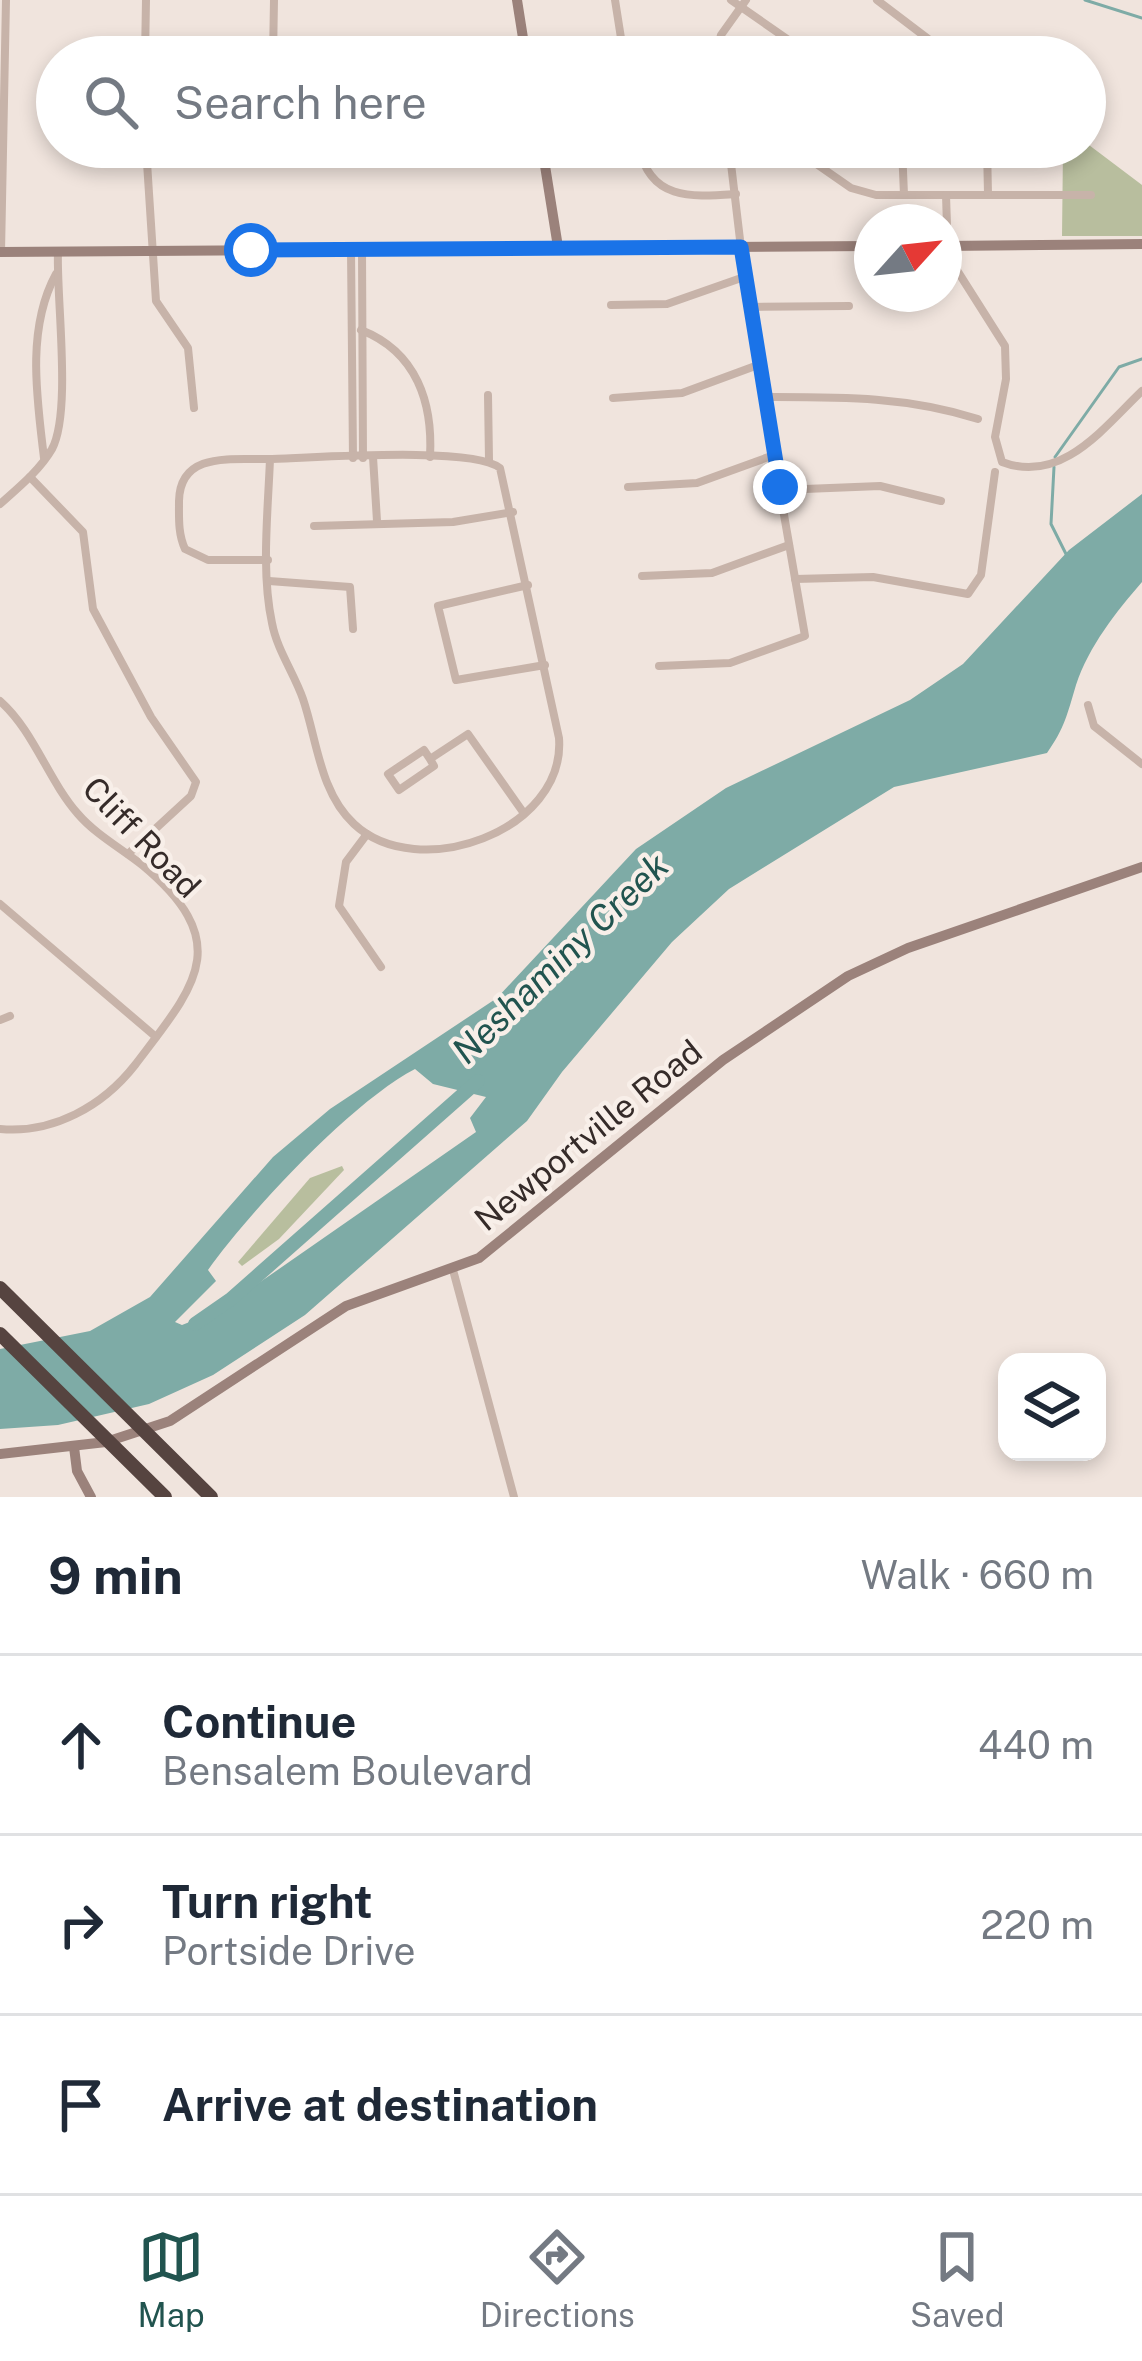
<!DOCTYPE html>
<html lang="en">
<head>
<meta charset="utf-8">
<style>
	:root { --surface:#fff; --page:#f2f2f3; --text:#1f2937; --muted:#747a83; --line:#e0e1e3; --accent:#21544f }
	body { margin:0; font-family:"Public Sans",sans-serif; background:var(--page); color:var(--text) }
	.controls { position:absolute; right:36px; bottom:36px; display:grid; overflow:hidden; border-radius:24px; box-shadow:0 6px 18px #0003 }
	.controls button { width:108px; height:108px; display:grid; place-items:center; padding:0; border:0; border-bottom:3px solid var(--line); background:var(--surface); color:var(--text); font:60px sans-serif }
	.compass { position:absolute; left:854px; top:204px; width:108px; height:108px; border-radius:50%; background:var(--surface); box-shadow:0 6px 18px #0003; rotate:63deg }
	.stop { position:absolute; width:36px; height:36px; margin:-27px; border:9px solid #1a73e8; border-radius:50%; background:#fff }
	.stop.end { background:#1a73e8; border-color:#fff; box-shadow:0 3px 12px #0008 }
	.list { margin:0; padding:0; list-style:none }
	h2 { display:flex; justify-content:space-between; align-items:center; height:156px; margin:0; padding:0 48px; font-size:51px }
	h2 small { font-size:39px; font-weight:400; color:var(--muted) }
	.list li { display:grid; grid-template-columns:78px 1fr auto; gap:36px; align-items:center; box-sizing:border-box; height:180px; padding:0 48px; border-top:3px solid var(--line) }
	.list b { display:block; font-size:45px; white-space:nowrap }
	.list p { margin:0; font-size:39px; white-space:nowrap; color:var(--muted) }
	.list em { font-size:39px; font-style:normal; color:var(--muted) }
	.icon { flex:none; width:66px; height:66px; fill:none; stroke:currentColor; stroke-width:2; stroke-linecap:round; stroke-linejoin:round }
	.map { position:relative; flex:none; width:1142px; height:1497px; overflow:hidden }
	.search { position:absolute; background:var(--surface); box-shadow:0 6px 18px #0003; left:36px; right:36px; top:36px; height:132px; display:flex; align-items:center; gap:30px; box-sizing:border-box; padding:0 42px; border-radius:66px; color:var(--muted); font-size:45px }
	.sheet { height:696px; background:var(--surface) }
	nav { display:flex; justify-content:space-around; align-items:center; box-sizing:border-box; height:168px; border-top:3px solid var(--line); background:var(--surface); font-size:33px; color:var(--muted) }
	nav a { display:grid; justify-items:center; gap:6px }
	nav .on { color:var(--accent) }
	.map>svg:first-child { display:block }
</style>
</head>
<body>
<div class="map">
<svg width="1142" height="1497" viewBox="0 0 1142 1497">
	<rect width="100%" height="100%" fill="#f0e4dd"/>
	<g fill="#b8be9e">
		<path d="M1085 142 1142 185V236H1062L1063 149 1085 147Z"/>
		<path d="M342 1166 344 1170 279 1239 242 1266 238 1262 310 1178Z"/>
	</g>
	<path fill="#7eaba6" fill-rule="evenodd" d="M1142 494V582C1116 612 1089 646 1076 685 1067 715 1065 727 1047 753L894 787 729 889 672 942 562 1072 527 1121 305 1315 213 1375 149 1404 58 1425 0 1429V1349L90 1331 150 1297 273 1157 330 1109 497 998 636 849 726 788 910 700 963 664 1069 550ZM415 1069 433 1084 486 1097 470 1118 476 1132 220 1310 182 1325 175 1322 216 1281 208 1270C250 1211 353 1101 415 1069Z"/>
	<g fill="none" stroke-linecap="round" stroke-linejoin="round">
		<g stroke="#7eaba6" stroke-width="3">
			<path d="M1085 0 1142 18"/>
			<path d="M1055 457 1119 367 1142 359"/>
			<path d="M1054 467 1051 524 1067 556"/>
		</g>
		<path stroke="#7eaba6" stroke-width="14" d="M195 1324 231 1299 478 1081"/>
		<g stroke="#c7b3a9" stroke-width="8">
			<path d="M615 0 624 57"/>
			<path d="M731 0 813 57"/>
			<path d="M877 0 952 57"/>
			<path d="M145 57 146 0"/>
			<path d="M273 57 274 0"/>
			<path d="M715 57 721 35 746 0"/>
			<path d="M146 147 156 301 188 348 194 408"/>
			<path d="M639 147C650 201 692 197 736 194"/>
			<path d="M792 147 851 188 876 195H1091"/>
			<path d="M902 147 904 195"/>
			<path d="M987 147 988 194"/>
			<path d="M946 195 948 256 1005 346 1006 379 995 437 1002 462C1062 485 1105 426 1142 391"/>
			<path d="M351 250 353 458"/>
			<path d="M362 250 363 458"/>
			<path d="M1 252 6 0"/>
			<path d="M611 305 667 304 744 277"/>
			<path d="M748 307 849 306"/>
			<path d="M361 330C417 352 433 403 430 457"/>
			<path d="M488 395 489 460"/>
			<path d="M764 397C839 397 906 396 978 419"/>
			<path d="M613 398 682 393 758 365"/>
			<path d="M373 457 377 521"/>
			<path d="M44 458C37 399 26 329 56 274"/>
			<path d="M30 477 83 532 93 609 151 717 196 782 191 796 128 854"/>
			<path d="M628 487 697 483 774 455"/>
			<path d="M780 490 880 486 941 501"/>
			<path d="M0 504C18 488 40 470 52 449 72 412 56 296 58 252"/>
			<path d="M314 526 453 522 513 512"/>
			<path d="M268 560H208L185 549C178 534 179 518 179 501 180 451 232 460 270 459 314 458 473 446 500 468L559 738C566 831 418 884 354 824 320 793 317 740 303 699 294 673 277 650 272 623 261 572 268 511 270 459"/>
			<path d="M642 576 712 573 789 545"/>
			<path d="M795 579 873 577 968 594 981 575 995 472"/>
			<path d="M269 581 350 587 353 629"/>
			<path d="M528 585 438 606 456 680 545 665"/>
			<path d="M659 666 730 663 805 636 748 307 729 147"/>
			<path d="M0 701C34 731 48 780 78 814 95 834 122 849 142 865 237 944 194 987 135 1065 103 1106 53 1134 0 1129"/>
			<path d="M1088 705 1094 726 1142 764"/>
			<path d="M430 759 434 766 399 790 388 774 424 750 430 759 468 734 523 812"/>
			<path d="M367 834 346 862 339 906 381 967"/>
			<path d="M0 904 156 1037"/>
			<path d="M0 1020 10 1016"/>
			<path d="M453 1270 514 1497"/>
		</g>
		<g stroke="#9b827b" stroke-width="10">
			<path d="M517 0 526 57"/>
			<path d="M542 147 558 247"/>
			<path d="M944 246 1142 244"/>
			<path d="M0 252 872 246"/>
			<path d="M74 1447 77 1471 91 1497"/>
			<path d="M0 1454 106 1442 170 1421 346 1306 479 1258 723 1060 848 976 908 948 1142 867"/>
		</g>
		<g stroke="#564440" stroke-width="14">
			<path d="M0 1288 211 1497"/>
			<path d="M0 1334 165 1497"/>
		</g>
	</g>
	<g fill="none" stroke-linecap="round" stroke-linejoin="round">
		<path stroke="#1a73e8" stroke-width="15" d="M251 250 741 247 780 487"/>
	</g>
	<g text-anchor="middle" stroke-width="9" stroke-linejoin="round" paint-order="stroke">
		<g font-size="33" fill="#352b29" stroke="#f8efe9">
			<text transform="translate(142 837) rotate(46)" y="12">Cliff Road</text>
			<text transform="translate(588 1135) rotate(-39)" y="12">Newportville Road</text>
		</g>
		<g font-size="36" font-style="italic" fill="#21544f" stroke="#f8efe9">
			<text transform="translate(560 958) rotate(-44)" y="13">Neshaminy Creek</text>
		</g>
	</g>
</svg>
<div class="controls">
<button><svg class="icon" aria-label="layers" viewBox="0 0 24 24"><path d="M12 4l9 5-9 5-9-5zM3 14l9 5 9-5"/></svg></button>
</div>
<svg class="compass" viewBox="-18 -18 36 36"><path d="M0-13l5 13h-10z" fill="#e53935"/><path d="M0 13l5-13h-10z" fill="#747a83"/></svg>
<div class="stop" style="left:251px;top:250px"></div>
<div class="stop end" style="left:780px;top:487px"></div>
<div class="search"><svg class="icon" aria-label="search" viewBox="0 0 24 24"><circle cx="10" cy="10" r="6"/><path d="M15 15l6 6"/></svg>Search here</div>
</div>
<section class="sheet">
<h2>9 min<small>Walk · 660 m</small></h2>
<ul class="list">
<li><svg class="icon" aria-label="ahead" viewBox="0 0 24 24"><path d="M12 20V5M6 11l6-6 6 6"/></svg><div><b>Continue</b><p>Bensalem Boulevard</p></div><em>440 m</em></li>
<li><svg class="icon" aria-label="right" viewBox="0 0 24 24"><path d="M7 20v-9h11M14 6l5 5-5 5"/></svg><div><b>Turn right</b><p>Portside Drive</p></div><em>220 m</em></li>
<li><svg class="icon" aria-label="arrive" viewBox="0 0 24 24"><path d="M6 21V4h12l-3 4 3 4H6"/></svg><div><b>Arrive at destination</b></div></li>
</ul>
</section>
<nav>
<a class="on"><svg class="icon" aria-label="map" viewBox="0 0 24 24"><path d="M3 6l6-2 6 2 6-2v14l-6 2-6-2-6 2zM9 4v14M15 6v14"/></svg>Map</a>
<a><svg class="icon" aria-label="directions" viewBox="0 0 24 24"><path d="M12 3l9 9-9 9-9-9zM9 14v-3h6M13 9l2 2-2 2"/></svg>Directions</a>
<a><svg class="icon" aria-label="saved" viewBox="0 0 24 24"><path d="M7 4h10v16l-5-4-5 4z"/></svg>Saved</a>
</nav>
</body>
</html>
